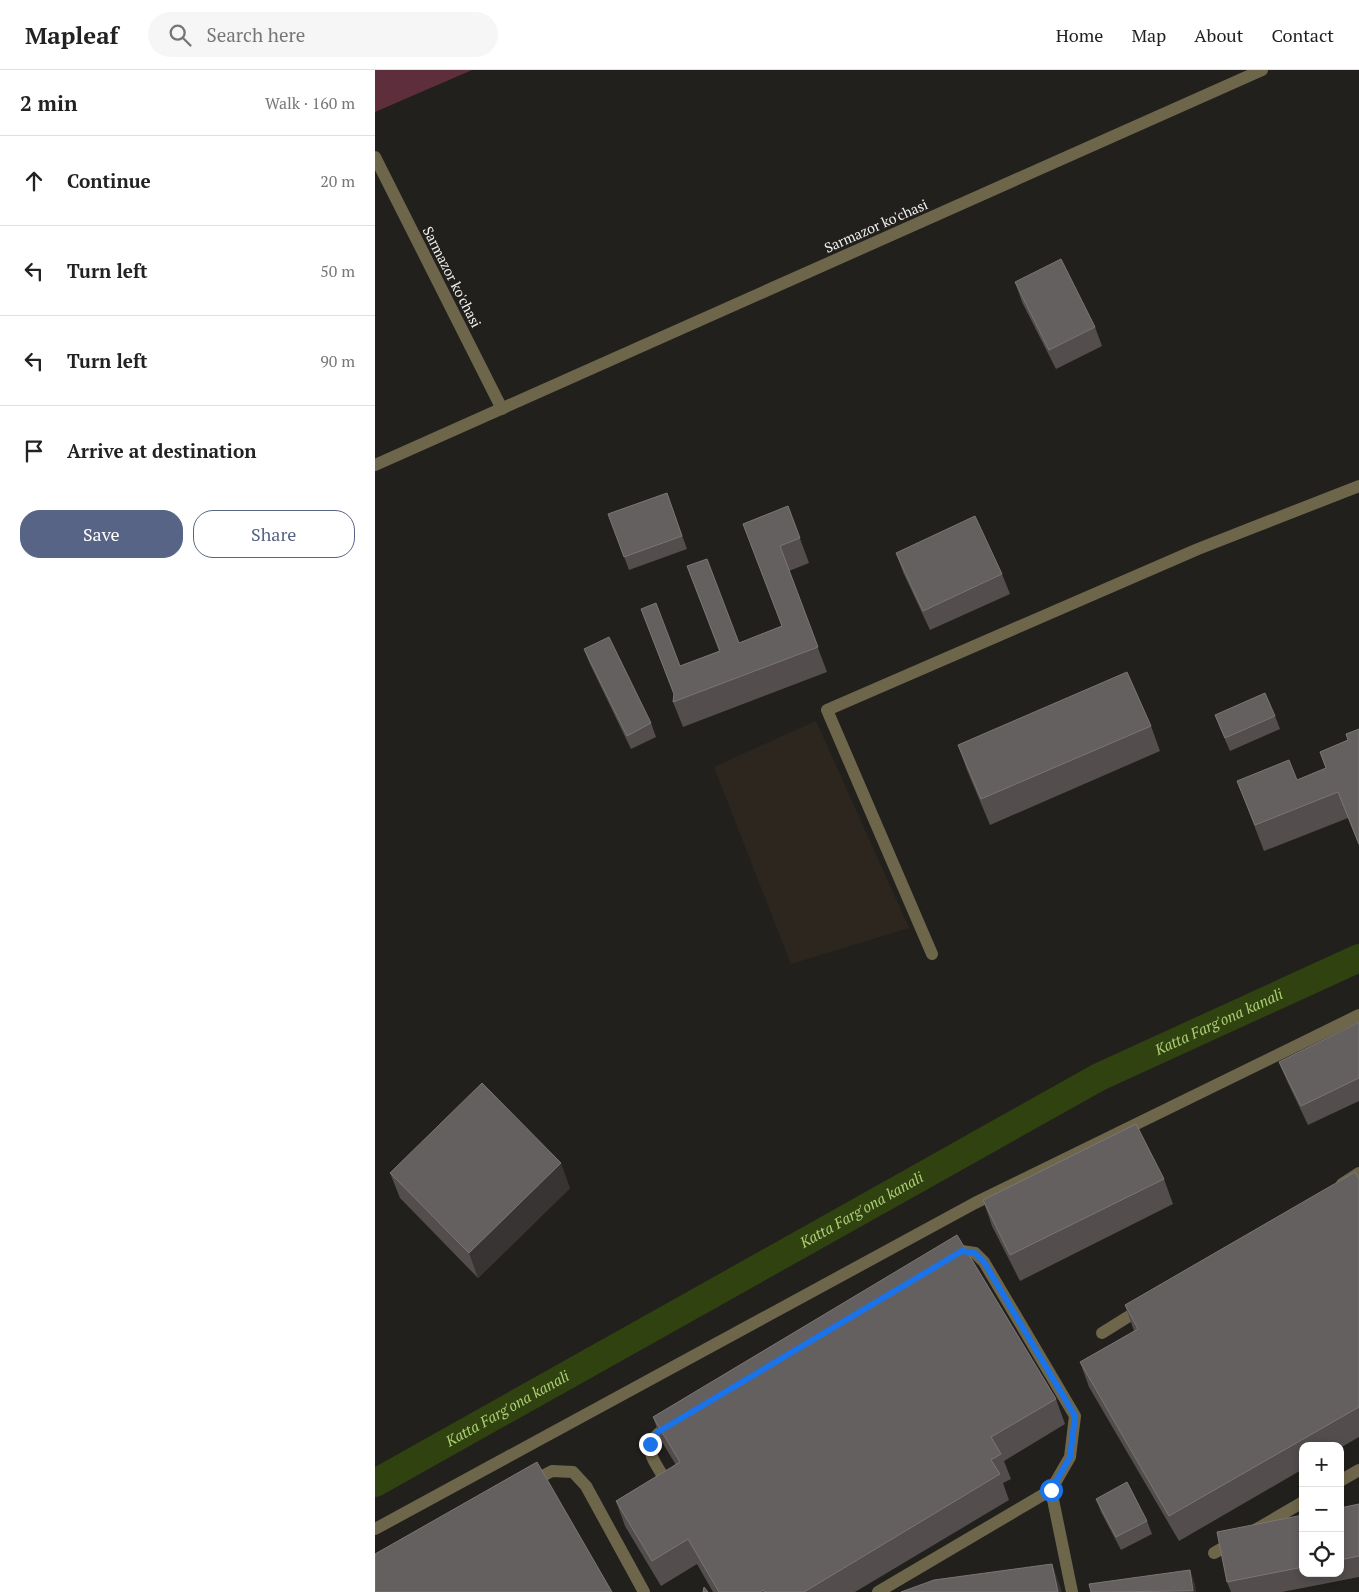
<!DOCTYPE html>
<html lang="en">
<head>
<meta charset="utf-8">
<style>
	:root { --surface:#fff; --page:#f6f6f6; --text:#222; --muted:#767676; --line:#e0e0e0; --accent:#586485 }
	body { margin:0; font-family:"PT Serif",serif; background:var(--page); color:var(--text) }
	.controls { position:absolute; right:15px; bottom:15px; display:grid; overflow:hidden; border-radius:10px; box-shadow:0 2px 8px #0003 }
	.controls button { width:45px; height:45px; display:grid; place-items:center; padding:0; border:0; border-bottom:1px solid var(--line); background:var(--surface); color:var(--text); font:25px sans-serif }
	.stop { position:absolute; width:15px; height:15px; margin:-11px; border:4px solid #1a73e8; border-radius:50%; background:#fff }
	.stop.end { background:#1a73e8; border-color:#fff; box-shadow:0 1px 5px #0008 }
	.list { margin:0; padding:0; list-style:none }
	h2 { display:flex; justify-content:space-between; align-items:center; height:65px; margin:0; padding:0 20px; font-size:21px }
	h2 small { font-size:16px; font-weight:400; color:var(--muted) }
	.list li { display:grid; grid-template-columns:32px 1fr auto; gap:15px; align-items:center; box-sizing:border-box; height:90px; padding:0 20px; border-top:1px solid var(--line) }
	.list b { display:block; font-size:19px; white-space:nowrap }
	.list em { font-size:16px; font-style:normal; color:var(--muted) }
	.actions { display:flex; gap:10px; padding:15px 20px }
	.actions a { flex:1; padding:11px 0; border:1px solid var(--accent); border-radius:20px; text-align:center; font-size:18px; color:var(--accent) }
	.actions .main { background:var(--accent); color:#fff }
	.icon { flex:none; width:28px; height:28px; fill:none; stroke:currentColor; stroke-width:2; stroke-linecap:round; stroke-linejoin:round }
	.map { position:relative; flex:none; width:984px; height:1522px; overflow:hidden }
	header { display:flex; align-items:center; gap:30px; box-sizing:border-box; height:70px; padding:0 25px; background:var(--surface); border-bottom:1px solid var(--line) }
	header strong { font-size:24px }
	nav { display:flex; gap:28px; margin-inline-start:auto; font-size:18px }
	.search { width:350px; height:45px; background:var(--page); display:flex; align-items:center; gap:12px; box-sizing:border-box; padding:0 18px; border-radius:28px; color:var(--muted); font-size:19px }
	main { display:flex }
	aside { flex:1; background:var(--surface) }
	.map>svg:first-child { display:block }
</style>
</head>
<body>
<header>
<strong>Mapleaf</strong>
<div class="search"><svg class="icon" aria-label="search" viewBox="0 0 24 24"><circle cx="10" cy="10" r="6"/><path d="M15 15l6 6"/></svg>Search here</div>
<nav><a>Home</a><a>Map</a><a>About</a><a>Contact</a></nav>
</header>
<main>
<aside>
<h2>2 min<small>Walk · 160 m</small></h2>
<ul class="list">
<li><svg class="icon" aria-label="ahead" viewBox="0 0 24 24"><path d="M12 20V5M6 11l6-6 6 6"/></svg><div><b>Continue</b></div><em>20 m</em></li>
<li><svg class="icon" aria-label="left" viewBox="0 0 24 24"><path d="M17 20v-9H6M10 6l-5 5 5 5"/></svg><div><b>Turn left</b></div><em>50 m</em></li>
<li><svg class="icon" aria-label="left" viewBox="0 0 24 24"><path d="M17 20v-9H6M10 6l-5 5 5 5"/></svg><div><b>Turn left</b></div><em>90 m</em></li>
<li><svg class="icon" aria-label="arrive" viewBox="0 0 24 24"><path d="M6 21V4h12l-3 4 3 4H6"/></svg><div><b>Arrive at destination</b></div></li>
</ul>
<div class="actions"><a class="main">Save</a><a>Share</a></div>
</aside>
<div class="map">
<svg width="984" height="1522" viewBox="0 0 984 1522">
	<rect width="100%" height="100%" fill="#22201d"/>
	<path fill="#2d261f" d="M441 651 534 858 416 894 339 697Z"/>
	<path fill="#5e2e3d" d="M0 0H97L0 42Z"/>
	<g fill="none" stroke-linecap="round" stroke-linejoin="round">
		<path stroke="#304210" stroke-width="28" id="s1" d="M0 1413 724 1007 984 888"/>
		<g stroke="#6e664a" stroke-width="12">
			<path d="M967 1114 984 1103"/>
			<path d="M577 1187 587 1181 600 1183 609 1192 700 1346 695 1387 676 1420"/>
			<path d="M727 1263 767 1238"/>
			<path d="M291 1411C274 1383 264 1374 298 1353"/>
			<path d="M965 1411 984 1400"/>
			<path d="M156 1412 177 1401 198 1402 211 1416 269 1522"/>
			<path d="M0 1459 600 1133 984 945"/>
			<path d="M880 1460 928 1432"/>
			<path d="M839 1483 860 1471"/>
			<path d="M503 1522 676 1420 697 1522"/>
		</g>
		<g stroke="#6e664a" stroke-width="12">
			<path d="M0 87 127 339"/>
			<path d="M0 395 887 0"/>
			<path d="M557 884 452 640 823 479 984 416"/>
		</g>
	</g>
	<g fill="#534e4d">
		<path d="M640 212 720 257 727 276 681 299 647 232Z"/>
		<path d="M292 423 312 479 254 500 233 444Z"/>
		<path d="M413 436 434 493 414 501 452 602 308 657 298 632 299 625 266 539 305 596 344 581 312 496 364 573 407 556 368 454Z"/>
		<path d="M521 483 627 504 635 524 555 560 528 502Z"/>
		<path d="M209 579 276 653 281 667 256 679 214 592Z"/>
		<path d="M840 645 900 646 905 659 855 681 845 658Z"/>
		<path d="M776 656 785 681 615 755 592 700 583 675Z"/>
		<path d="M984 659V776L973 748 889 781 862 711 922 710 951 698 945 682 973 670Z"/>
		<path d="M984 952V1031L933 1055 912 1011 904 992Z"/>
		<path d="M15 1103 195 1118 103 1208 25 1128Z"/>
		<path d="M789 1109 798 1134 645 1211 617 1156 608 1130Z"/>
		<path d="M984 1109V1367L965 1378V1376H928V1399L804 1471 714 1317 705 1292 759 1261 750 1235Z"/>
		<path d="M681 1329 690 1354 629 1391 636 1409 628 1413 634 1430 480 1522H338L322 1494 286 1516 250 1456 241 1431 301 1395 287 1372 278 1347Z"/>
		<path d="M721 1429 772 1451 777 1464 746 1480 726 1442Z"/>
		<path d="M984 1434V1507L907 1522H856L852 1512 928 1445V1503H965V1438Z"/>
	</g>
	<g fill="#383433">
		<path d="M186 1093 195 1118 103 1208 94 1183Z"/>
		<path d="M677 1494 686 1519 687 1522H683Z"/>
		<path d="M815 1500 820 1514 821 1522H818Z"/>
	</g>
	<g fill="#64605f" stroke="#7b7676">
		<path d="M686 189 720 257 674 280 640 212Z"/>
		<path d="M292 423 307 466 249 487 233 444Z"/>
		<path d="M413 436 425 468 405 476 443 577 298 632 299 624 266 539 281 533 305 596 345 581 312 496 332 489 364 573 407 556 368 454Z"/>
		<path d="M600 446 627 504 548 541 521 483Z"/>
		<path d="M234 567 276 653 252 666 209 579Z"/>
		<path d="M752 602 776 656 606 729 583 675Z"/>
		<path d="M890 623 900 646 850 668 840 645Z"/>
		<path d="M984 659V774L963 722 880 755 862 711 914 690 922 710 951 698 945 682 973 670 971 664Z"/>
		<path d="M984 952V1008L926 1036 904 992Z"/>
		<path d="M107 1013 186 1093 94 1183 15 1103Z"/>
		<path d="M761 1054 789 1109 635 1185 608 1130Z"/>
		<path d="M980 1102 984 1109V1337L794 1446 705 1292 763 1259 750 1235Z"/>
		<path d="M582 1165 681 1329 616 1367 626 1384 616 1390 625 1404 429 1522H390L388 1520 385 1522H344L313 1469 277 1491 241 1431 305 1392 278 1347Z"/>
		<path d="M162 1392 237 1522H0V1484Z"/>
		<path d="M752 1412 772 1451 741 1467 721 1429Z"/>
		<path d="M984 1434V1486L965 1490V1438Z"/>
		<path d="M928 1445V1497L852 1512 842 1462Z"/>
		<path d="M677 1494 683 1522H526L559 1510Z"/>
		<path d="M815 1500 818 1521 716 1522 714 1514Z"/>
		<path d="M329 1517 333 1522H328Z"/>
	</g>
	<g fill="none" stroke-linecap="round" stroke-linejoin="round">
		<path stroke="#1a73e8" stroke-width="6" d="M275 1374 283 1362 587 1181 600 1183 609 1192 700 1346 695 1387 676 1420"/>
	</g>
	<g text-anchor="middle" stroke-width="4.5" stroke-linejoin="round" paint-order="stroke">
		<g font-size="14" fill="#f3f1f0" stroke="#22201d">
			<text transform="translate(501 156) rotate(-24)" y="5">Sarmazor ko'chasi</text>
			<text transform="translate(77 207) rotate(63)" y="5">Sarmazor ko'chasi</text>
		</g>
		<g font-size="15" font-style="italic" fill="#abd074" stroke="#22201d">
			<text dy="5" stroke="none"><textPath href="#s1" startOffset="962">Katta Farg'ona kanali</textPath></text>
			<text dy="5" stroke="none"><textPath href="#s1" startOffset="558">Katta Farg'ona kanali</textPath></text>
			<text dy="5" stroke="none"><textPath href="#s1" startOffset="152">Katta Farg'ona kanali</textPath></text>
		</g>
	</g>
</svg>
<div class="controls">
<button>+</button>
<button>−</button>
<button><svg class="icon" aria-label="locate" viewBox="0 0 24 24"><circle cx="12" cy="12" r="6"/><path d="M12 2v4M12 18v4M2 12h4M18 12h4"/></svg></button>
</div>
<div class="stop" style="left:676px;top:1420px"></div>
<div class="stop end" style="left:275px;top:1374px"></div>
</div>
</main>
</body>
</html>
